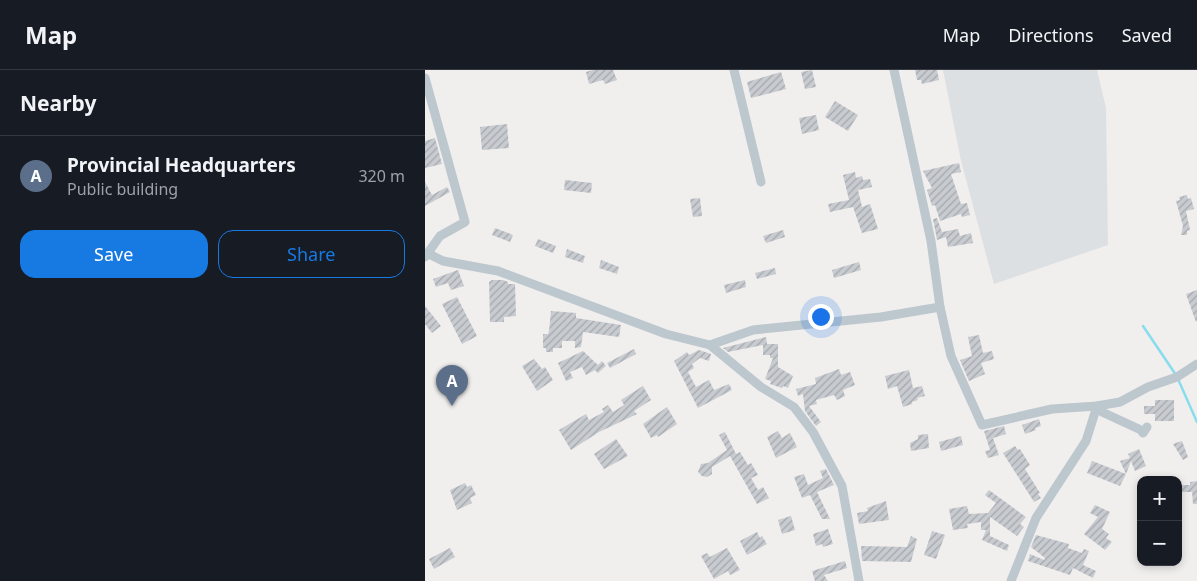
<!DOCTYPE html>
<html lang="en">
<head>
<meta charset="utf-8">
<style>
	:root { --surface:#171b24; --page:#242831; --text:#f1f3f6; --muted:#9ea1a6; --line:#363941; --accent:#1779e2 }
	body { margin:0; font-family:"Noto Sans",sans-serif; background:var(--page); color:var(--text) }
	.controls { position:absolute; right:15px; bottom:15px; display:grid; overflow:hidden; border-radius:10px; box-shadow:0 2px 8px #0003 }
	.controls button { width:45px; height:45px; display:grid; place-items:center; padding:0; border:0; border-bottom:1px solid var(--line); background:var(--surface); color:var(--text); font:25px sans-serif }
	.you { position:absolute; left:395px; top:246px; width:18px; height:18px; margin:-12px; border:4px solid #fff; border-radius:50%; background:#1a73e8; box-shadow:0 0 0 8px #1a73e833 }
	.badge { display:grid; place-items:center; width:32px; height:32px; border-radius:50%; background:var(--accent); color:#fff; font-size:16px; font-weight:700 }
	.pin { position:absolute; translate:-50% -41px; filter:drop-shadow(0 1px 2px #0008) }
	.pin::after { content:''; position:absolute; top:26px; width:18px; height:15px; background:inherit; clip-path:polygon(0 0,100% 0,50% 100%) }
	.list { margin:0; padding:0; list-style:none }
	h2 { display:flex; justify-content:space-between; align-items:center; height:65px; margin:0; padding:0 20px; font-size:21px }
	h2 small { font-size:16px; font-weight:400; color:var(--muted) }
	.list li { display:grid; grid-template-columns:32px 1fr auto; gap:15px; align-items:center; box-sizing:border-box; height:80px; padding:0 20px; border-top:1px solid var(--line) }
	.list b { display:block; font-size:19px; white-space:nowrap }
	.list p { margin:0; font-size:16px; white-space:nowrap; color:var(--muted) }
	.list em { font-size:16px; font-style:normal; color:var(--muted) }
	.actions { display:flex; gap:10px; padding:15px 20px }
	.actions a { flex:1; padding:11px 0; border:1px solid var(--accent); border-radius:15px; text-align:center; font-size:18px; color:var(--accent) }
	.actions .main { background:var(--accent); color:#fff }
	.map { position:relative; flex:none; width:772px; height:511px; overflow:hidden }
	header { display:flex; align-items:center; gap:30px; box-sizing:border-box; height:70px; padding:0 25px; background:var(--surface); border-bottom:1px solid var(--line) }
	header strong { font-size:24px }
	nav { display:flex; gap:28px; margin-inline-start:auto; font-size:18px }
	main { display:flex }
	aside { flex:1; background:var(--surface) }
	.map>svg:first-child { display:block }
</style>
</head>
<body>
<header>
<strong>Map</strong>
<nav><a>Map</a><a>Directions</a><a>Saved</a></nav>
</header>
<main>
<aside>
<h2>Nearby<small></small></h2>
<ul class="list">
<li><span class="badge" style="background:#5c6f8a">A</span><div><b>Provincial Headquarters</b><p>Public building</p></div><em>320 m</em></li>
</ul>
<div class="actions"><a class="main">Save</a><a>Share</a></div>
</aside>
<div class="map">
<svg width="772" height="511" viewBox="0 0 772 511">
	<defs>
		<pattern id="building-hatch" width="6" height="6" patternUnits="userSpaceOnUse" patternTransform="scale(1.25)"><rect width="6" height="6" fill="#c8ccd1"/><path d="M-1 1l2-2M0 6l6-6M5 7l2-2" fill="none" stroke="#a4a8ad"/></pattern>
	</defs>
	<rect width="100%" height="100%" fill="#f1eeee"/>
	<path fill="#dde0e3" d="M518 0H672L681 38 683 175 569 214 536 91Z"/>
	<g fill="none" stroke-linecap="round" stroke-linejoin="round">
		<g stroke="#88dded" stroke-width="2.5">
			<path d="M718 256 751 305"/>
			<path d="M753 309 772 352"/>
		</g>
	</g>
	<g fill="url(#building-hatch)">
		<path d="M168 0H188L192 10 180 14 178 10 164 14 161 2Z"/>
		<path d="M387 0 391 17 380 19 376 2Z"/>
		<path d="M490 0H512L514 10 497 14 496 10H492Z"/>
		<path d="M356 2 361 19 326 28 322 12Z"/>
		<path d="M410 31 433 45 423 61 400 47Z"/>
		<path d="M391 45 394 60 377 64 374 48Z"/>
		<path d="M82 54 84 78 57 80 55 57Z"/>
		<path d="M10 68 17 94 0 98V71Z"/>
		<path d="M534 93 536 102 526 104 536 134 542 133 545 145 537 147 536 144 515 151 510 135 507 136 502 120 507 118 498 101Z"/>
		<path d="M430 102 431 108 437 106 438 110 445 109 447 117 433 120 437 137 445 134 453 159 437 163 428 137 405 142 403 134 424 130 418 105Z"/>
		<path d="M140 110 167 113 166 123 139 120Z"/>
		<path d="M0 112 7 125 22 117 25 122 0 136Z"/>
		<path d="M762 125 763 129 766 128 769 139 761 141 765 160 762 161V165H756L758 156 751 131 755 130 754 127Z"/>
		<path d="M275 128 277 146 268 147 265 129Z"/>
		<path d="M512 148 517 162 533 159 535 166 546 163 548 173 523 177 521 167 512 170 508 149Z"/>
		<path d="M70 158 88 165 85 172 67 165Z"/>
		<path d="M358 160 360 167 341 173 338 166Z"/>
		<path d="M113 169 131 176 128 183 110 176Z"/>
		<path d="M142 179 160 186 158 193 140 187Z"/>
		<path d="M176 190 194 197 192 204 174 198Z"/>
		<path d="M434 192 436 200 409 208 407 200Z"/>
		<path d="M350 198 351 204 332 209 330 203Z"/>
		<path d="M33 200 39 216 26 220 23 213 11 217 8 209Z"/>
		<path d="M67 210H78L83 212V214H90L91 246 79 247V252H65L64 212Z"/>
		<path d="M320 210 321 217 301 223 299 215Z"/>
		<path d="M772 220V251L771 252 761 224Z"/>
		<path d="M32 227 52 266 37 274 17 234Z"/>
		<path d="M0 236 16 256 7 263 0 254Z"/>
		<path d="M126 241 151 243V248L196 255 194 267 158 262 156 277 150 278V271H137V278H128V282H121V278H118V264H123L124 261Z"/>
		<path d="M554 265 558 283 567 281 569 289 556 293 560 304 544 311 535 290 547 286 543 267Z"/>
		<path d="M341 267 342 274H353V297L368 306 363 318 358 316 357 318 345 314 346 311 340 309 348 288H345V285H338V275L303 282 298 278Z"/>
		<path d="M209 279 211 284 185 298 182 293Z"/>
		<path d="M274 280 286 284 284 291 275 288 267 294 269 298 263 302 271 317 284 310 289 320 304 314 307 320 273 338 249 291 262 282 264 285Z"/>
		<path d="M158 281 173 295 177 291 181 296 173 303 170 300 161 305 157 297 145 302 148 308 141 311 133 293Z"/>
		<path d="M109 289 117 299 120 297 128 310 112 321 97 296Z"/>
		<path d="M414 299 416 305 425 302 430 315 418 320 420 326 412 330 409 325 391 330 392 334 384 336 396 352 391 356 380 341 378 324 373 326 371 319 391 314 390 308Z"/>
		<path d="M484 300 488 318 497 316 500 326 492 328 493 330 487 332V334L478 337 472 316 463 319 460 306Z"/>
		<path d="M218 316 226 330 209 341 212 344 174 362 146 380 134 360 161 344 164 350 179 342 177 339 183 335 188 342 199 335 196 330Z"/>
		<path d="M730 330H749V351H730V344H719V336H730Z"/>
		<path d="M242 337 252 354 233 367 232 365 226 368 218 354Z"/>
		<path d="M614 349 616 356 610 358 611 360 600 364 597 355Z"/>
		<path d="M579 356 581 364 568 368 574 385 563 388 560 381 565 380 559 361Z"/>
		<path d="M353 361 357 368 365 363 372 377 351 388 342 367Z"/>
		<path d="M300 362 311 384 315 382 323 395 326 393 333 405 326 408 333 420 338 417 344 428 332 434 305 386 287 397V404L282 407 277 406 273 402 276 394 283 393 302 380 294 365Z"/>
		<path d="M503 364 504 378 486 381 485 373 493 369V365Z"/>
		<path d="M536 366 538 375 516 381 514 372Z"/>
		<path d="M191 369 203 386 179 399 169 384Z"/>
		<path d="M757 371 763 387 758 390 748 374Z"/>
		<path d="M590 376 593 380 595 379 605 395 600 399 615 423 613 424 616 428 609 432 578 383Z"/>
		<path d="M714 379 721 396 710 401 706 391 701 404 695 391 705 388 703 384Z"/>
		<path d="M667 391 701 404 695 416 662 403Z"/>
		<path d="M401 399 409 415 392 422 405 449H397L385 425 377 428 369 407 379 404 383 415 398 408 395 401Z"/>
		<path d="M772 411V434H768L767 422H753V415H765V412Z"/>
		<path d="M40 413 42 417 46 415 51 425 45 428 47 433 32 440 25 420Z"/>
		<path d="M564 420 601 447 595 454 599 457 592 466 565 447V466L584 475 582 481 557 470 561 460H556V452L542 454 543 458 528 460 524 439 542 436 544 444 563 443 571 433 560 425Z"/>
		<path d="M461 431 464 450 434 454 432 443 443 441 442 438Z"/>
		<path d="M670 435 685 442 677 459 684 464 681 468 687 472 680 480 659 464 673 447 665 443Z"/>
		<path d="M366 446 370 460 357 464 353 450Z"/>
		<path d="M403 459 408 474 398 477 397 474 391 476 388 464Z"/>
		<path d="M507 461 520 465 511 489 499 485Z"/>
		<path d="M332 462 335 468 337 466 342 474 322 485 315 471Z"/>
		<path d="M611 465 644 474 643 478 657 483 659 479 664 481 658 495 671 501 668 508 648 498 645 505 603 491 605 484 619 490 620 488 606 477Z"/>
		<path d="M486 466 492 469 486 492 437 491 436 476 482 477Z"/>
		<path d="M25 478 30 487 9 499 4 489Z"/>
		<path d="M302 478 315 500 305 505 303 501 289 509 276 486 282 483 285 487Z"/>
		<path d="M420 491 422 498 399 505 403 511H390L387 501Z"/>
	</g>
	<g fill="none" stroke-linecap="round" stroke-linejoin="round">
		<g stroke="#bcc7ce" stroke-width="9">
			<path d="M309 0 336 112"/>
			<path d="M0 8 40 152 15 166 0 187"/>
			<path d="M4 184 18 191 73 201 241 264 285 275 328 260 456 247 515 237 506 171 469 0"/>
			<path d="M515 237 526 286 557 355 627 339 672 336 695 332 723 317 752 307 772 294"/>
			<path d="M285 275 336 317 369 337 388 362 417 416 434 511"/>
			<path d="M675 336 677 342 716 360 718 363 722 357"/>
			<path d="M586 511 611 448 661 371 672 336"/>
		</g>
	</g>
</svg>
<div class="controls">
<button>+</button>
<button>−</button>
</div>
<div class="you"></div>
<div class="pin badge" style="left:27px;top:336px;background:#5c6f8a">A</div>
</div>
</main>
</body>
</html>
